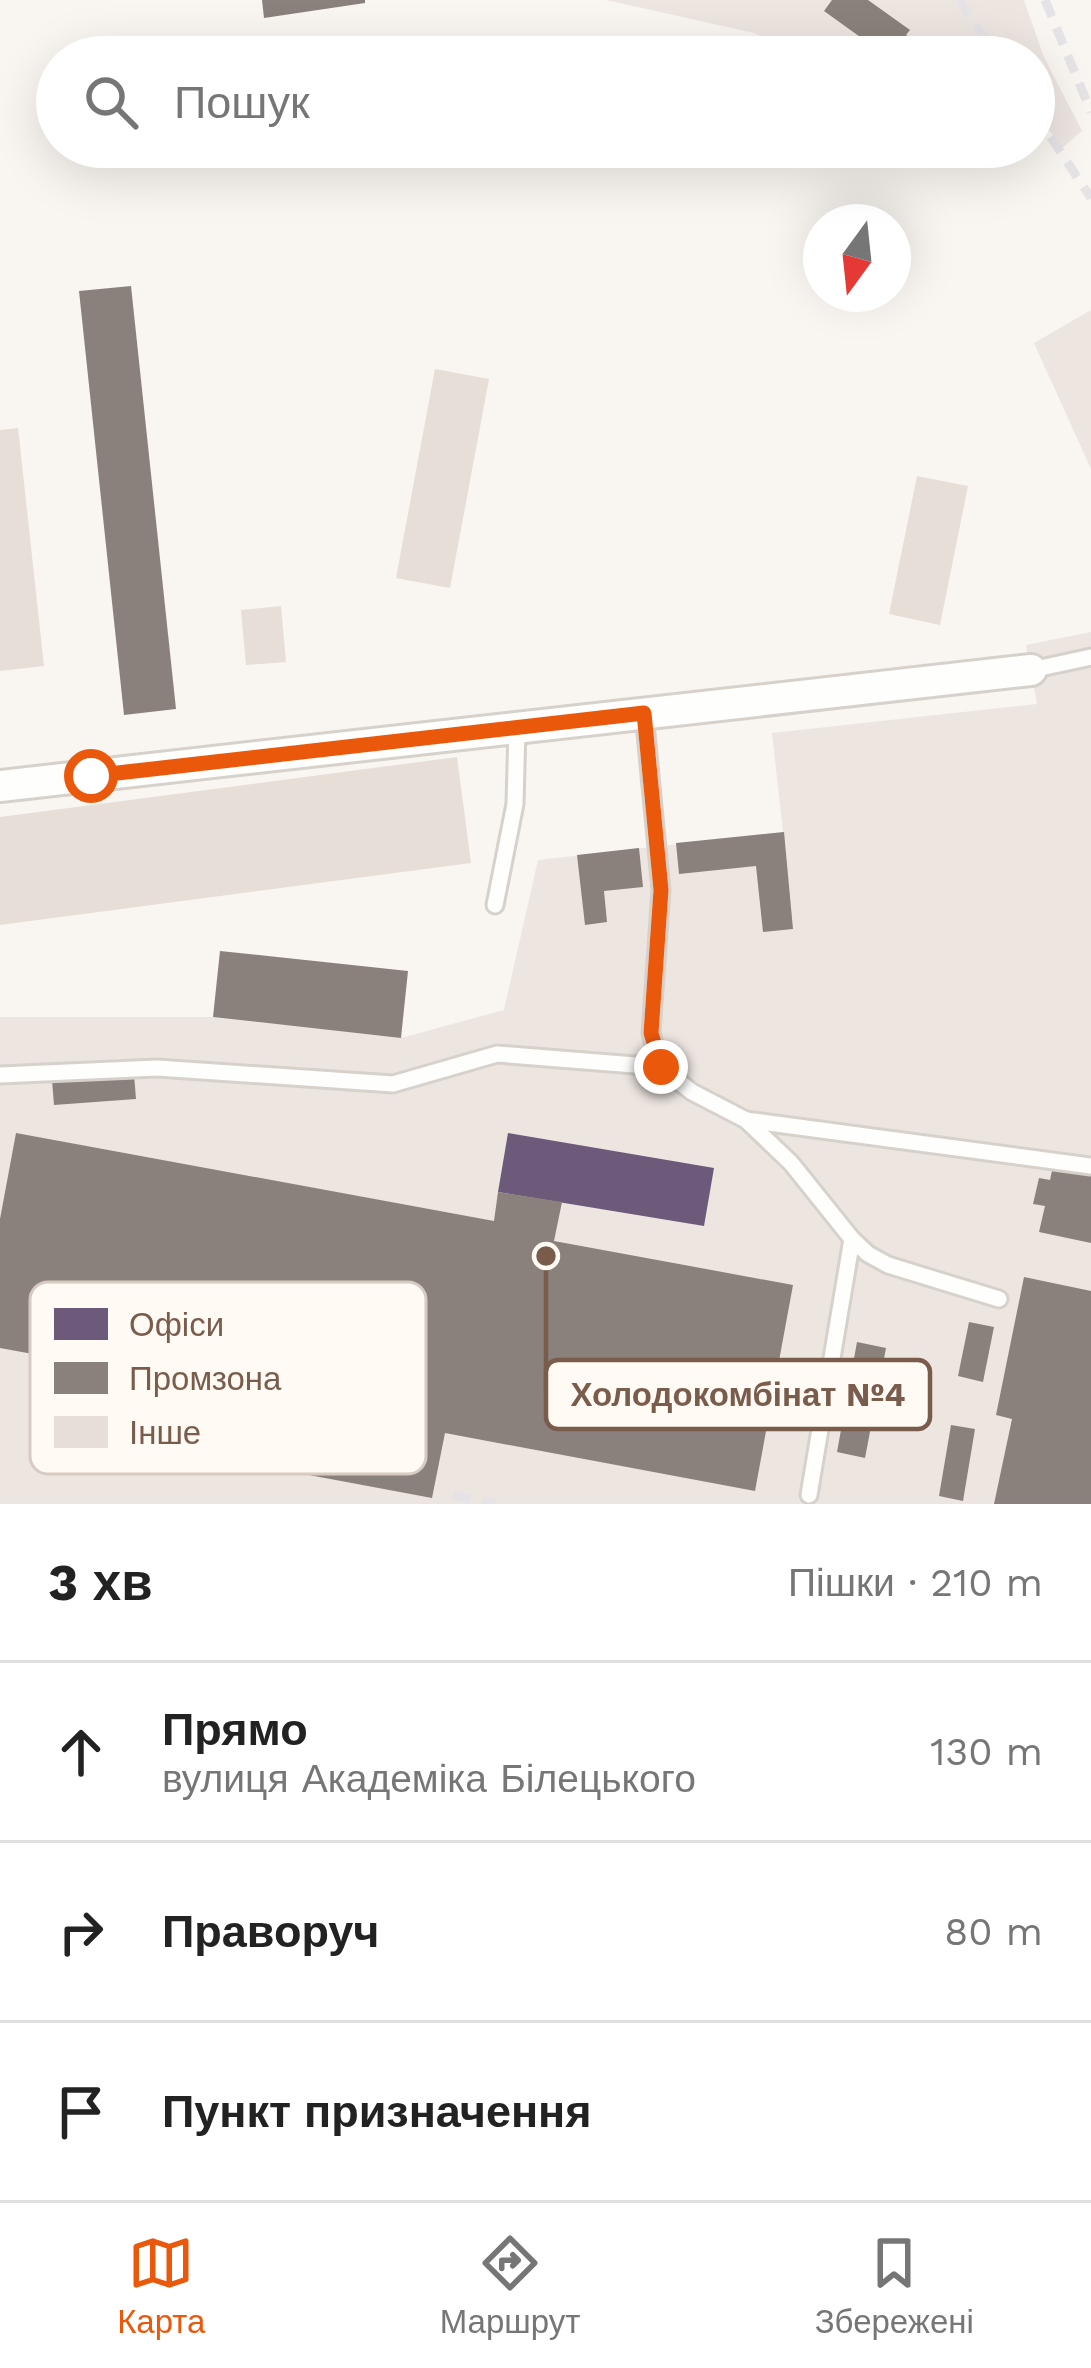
<!DOCTYPE html>
<html lang="uk">
<head>
<meta charset="utf-8">
<style>
	:root { --surface:#fff; --page:#f6f6f6; --text:#222; --muted:#767676; --line:#e0e0e0; --accent:#ea580c }
	body { margin:0; font-family:"Work Sans",sans-serif; background:var(--page); color:var(--text) }
	.compass { position:absolute; left:803px; top:204px; width:108px; height:108px; border-radius:50%; background:var(--surface); box-shadow:0 12px 48px #0002; rotate:195deg }
	.stop { position:absolute; width:36px; height:36px; margin:-27px; border:9px solid #ea580c; border-radius:50%; background:#fff }
	.stop.end { background:#ea580c; border-color:#fff; box-shadow:0 3px 12px #0008 }
	.list { margin:0; padding:0; list-style:none }
	h2 { display:flex; justify-content:space-between; align-items:center; height:156px; margin:0; padding:0 48px; font-size:51px }
	h2 small { font-size:39px; font-weight:400; color:var(--muted) }
	.list li { display:grid; grid-template-columns:78px 1fr auto; gap:36px; align-items:center; box-sizing:border-box; height:180px; padding:0 48px; border-top:3px solid var(--line) }
	.list b { display:block; font-size:45px; white-space:nowrap }
	.list p { margin:0; font-size:39px; white-space:nowrap; color:var(--muted) }
	.list em { font-size:39px; font-style:normal; color:var(--muted) }
	.icon { flex:none; width:66px; height:66px; fill:none; stroke:currentColor; stroke-width:2; stroke-linecap:round; stroke-linejoin:round }
	.map { position:relative; flex:none; width:1091px; height:1504px; overflow:hidden }
	.search { position:absolute; background:var(--surface); box-shadow:0 12px 48px #0002; left:36px; right:36px; top:36px; height:132px; display:flex; align-items:center; gap:30px; box-sizing:border-box; padding:0 42px; border-radius:66px; color:var(--muted); font-size:45px }
	.sheet { height:696px; background:var(--surface) }
	nav { display:flex; justify-content:space-around; align-items:center; box-sizing:border-box; height:168px; border-top:3px solid var(--line); background:var(--surface); font-size:33px; color:var(--muted) }
	nav a { display:grid; justify-items:center; gap:6px }
	nav .on { color:var(--accent) }
	.map>svg:first-child { display:block }
</style>
</head>
<body>
<div class="map">
<svg width="1091" height="1504" viewBox="0 0 1091 1504">
	<rect width="100%" height="100%" fill="#f9f5f0"/>
	<g fill="#ede5e0">
		<path d="M606 0H1024L1043 55 1082 131 1062 148 1034 109V57H998L980 32 953 57H811L754 33Z"/>
		<path d="M1091 310V469L1034 343Z"/>
		<path d="M1091 632V1504H0V1017H213L401 1038 504 1010 538 860 783 832 772 733 1037 704 1026 645Z"/>
	</g>
	<path fill="#6d597a" d="M508 1133 714 1168 704 1226 498 1192Z"/>
	<g fill="#8a817c">
		<path d="M262 0H365V3L264 18Z"/>
		<path d="M832 0H868L910 30 906 35 922 46 914 57H900L893 52 888 57 824 11Z"/>
		<path d="M131 286 176 709 124 715 79 291Z"/>
		<path d="M784 832 793 929 763 932 756 866 679 874 676 843Z"/>
		<path d="M639 848 643 887 604 891 607 922 585 925 577 855Z"/>
		<path d="M220 951 408 971 401 1038 213 1017Z"/>
		<path d="M134 1074 136 1099 54 1105 52 1080Z"/>
		<path d="M16 1133 494 1221 498 1192 562 1202 554 1241 793 1285 755 1491 445 1433 432 1498 69 1430 82 1363 0 1348V1219Z"/>
		<path d="M1053 1166 1091 1174V1243L1039 1232 1045 1206 1033 1204 1039 1178 1050 1180Z"/>
		<path d="M1024 1277 1091 1291V1504H994L1012 1419 996 1415Z"/>
		<path d="M969 1322 994 1327 983 1382 958 1376Z"/>
		<path d="M857 1342 886 1348 865 1458 837 1452Z"/>
		<path d="M951 1425 975 1429 963 1501 939 1496Z"/>
	</g>
	<g fill="#e6ded7">
		<path d="M435 369 489 379 450 588 396 578Z"/>
		<path d="M18 428 44 666 0 671V430Z"/>
		<path d="M917 476 968 486 940 625 889 614Z"/>
		<path d="M281 606 286 662 246 665 241 610Z"/>
		<path d="M457 757 471 863 0 925V817Z"/>
	</g>
	<g fill="none" stroke-linecap="round" stroke-linejoin="round">
		<g stroke="#d7d1cb" stroke-width="21">
			<g id="lane">
				<path d="M1031 670 1091 657"/>
				<path d="M644 713 661 890 651 1033 660 1067 692 1092 746 1120 791 1163 852 1239 868 1254 888 1265 999 1299"/>
				<path d="M495 905 515 804 517 728"/>
				<path d="M0 1075 157 1068 393 1084 497 1054 660 1067"/>
				<path d="M746 1120 1091 1166"/>
				<path d="M809 1495 852 1239"/>
			</g>
		</g>
		<g stroke="#d7d1cb" stroke-width="36">
			<path id="street" d="M0 786 1031 670"/>
		</g>
		<use href="#lane" stroke="#fefefd" stroke-width="15"/>
		<use href="#street" stroke="#fefefd" stroke-width="30"/>
		<g stroke="#e6e3e7" stroke-width="9" stroke-dasharray="18 12" stroke-linecap="butt">
			<path d="M959 0 997 57"/>
			<path d="M1045 0 1091 112"/>
			<path d="M1034 112 1091 198"/>
			<path d="M453 1495 495 1504"/>
		</g>
	</g>
	<g fill="none" stroke-linecap="round" stroke-linejoin="round">
		<path stroke="#ea580c" stroke-width="15" d="M91 776 644 713 661 890 651 1033 661 1067"/>
	</g>
	<rect x="30" y="1282" width="396" height="192" rx="18" fill="#fffaf3" stroke="#d7cbc1" stroke-width="3"/>
	<rect x="54" y="1308" width="54" height="32" fill="#6d597a"/>
	<rect x="54" y="1362" width="54" height="32" fill="#8a817c"/>
	<rect x="54" y="1416" width="54" height="32" fill="#e6ded7"/>
	<g font-size="33" fill="#7a5c4d">
		<text x="129" y="1336">Офіси</text>
		<text x="129" y="1390">Промзона</text>
		<text x="129" y="1444">Інше</text>
	</g>
	<path fill="none" stroke="#7a5c4d" stroke-width="4.5" d="M546 1256L546 1394"/>
	<circle fill="#7a5c4d" stroke="#fffaf3" stroke-width="4.5" cx="546" cy="1256" r="12"/>
	<rect fill="#fffaf3" stroke="#7a5c4d" stroke-width="4.5" x="546" y="1360" width="384" height="69" rx="12"/>
	<g font-size="33" text-anchor="middle" font-weight="bold" fill="#7a5c4d">
		<text x="738" y="1406">Холодокомбінат №4</text>
	</g>
</svg>
<svg class="compass" viewBox="-18 -18 36 36"><path d="M0-13l5 13h-10z" fill="#e53935"/><path d="M0 13l5-13h-10z" fill="#767676"/></svg>
<div class="stop" style="left:91px;top:776px"></div>
<div class="stop end" style="left:661px;top:1067px"></div>
<div class="search"><svg class="icon" aria-label="search" viewBox="0 0 24 24"><circle cx="10" cy="10" r="6"/><path d="M15 15l6 6"/></svg>Пошук</div>
</div>
<section class="sheet">
<h2>3 хв<small>Пішки · 210 m</small></h2>
<ul class="list">
<li><svg class="icon" aria-label="ahead" viewBox="0 0 24 24"><path d="M12 20V5M6 11l6-6 6 6"/></svg><div><b>Прямо</b><p>вулиця Академіка Білецького</p></div><em>130 m</em></li>
<li><svg class="icon" aria-label="right" viewBox="0 0 24 24"><path d="M7 20v-9h11M14 6l5 5-5 5"/></svg><div><b>Праворуч</b></div><em>80 m</em></li>
<li><svg class="icon" aria-label="arrive" viewBox="0 0 24 24"><path d="M6 21V4h12l-3 4 3 4H6"/></svg><div><b>Пункт призначення</b></div></li>
</ul>
</section>
<nav>
<a class="on"><svg class="icon" aria-label="map" viewBox="0 0 24 24"><path d="M3 6l6-2 6 2 6-2v14l-6 2-6-2-6 2zM9 4v14M15 6v14"/></svg>Карта</a>
<a><svg class="icon" aria-label="directions" viewBox="0 0 24 24"><path d="M12 3l9 9-9 9-9-9zM9 14v-3h6M13 9l2 2-2 2"/></svg>Маршрут</a>
<a><svg class="icon" aria-label="saved" viewBox="0 0 24 24"><path d="M7 4h10v16l-5-4-5 4z"/></svg>Збережені</a>
</nav>
</body>
</html>
